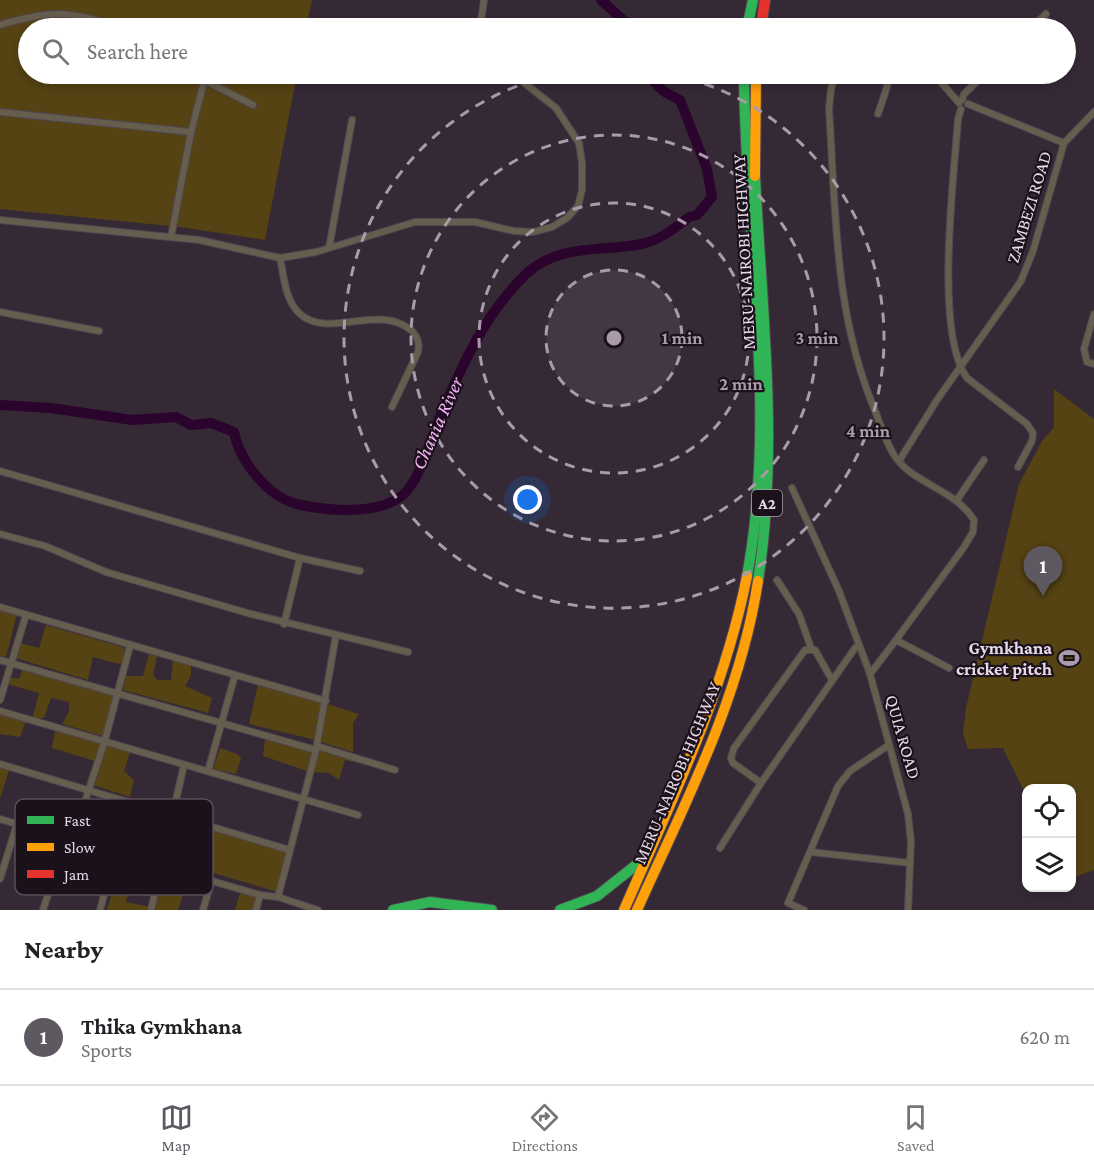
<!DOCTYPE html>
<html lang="en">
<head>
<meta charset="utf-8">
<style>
	:root { --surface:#fff; --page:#f2f2f2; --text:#202124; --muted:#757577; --line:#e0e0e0; --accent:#5e5860 }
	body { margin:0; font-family:"Crimson Pro",serif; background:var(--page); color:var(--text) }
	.controls { position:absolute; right:18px; bottom:18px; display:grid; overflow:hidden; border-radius:12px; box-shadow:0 3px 9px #0003 }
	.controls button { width:54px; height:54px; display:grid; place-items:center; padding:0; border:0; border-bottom:2px solid var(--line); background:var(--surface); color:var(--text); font:30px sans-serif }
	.you { position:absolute; left:528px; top:500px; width:21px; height:21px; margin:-15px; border:4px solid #fff; border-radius:50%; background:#1a73e8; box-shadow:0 0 0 9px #1a73e833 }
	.badge { display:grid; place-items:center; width:39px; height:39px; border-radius:50%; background:var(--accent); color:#fff; font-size:20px; font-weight:700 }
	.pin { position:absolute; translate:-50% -50px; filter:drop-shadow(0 2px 3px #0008) }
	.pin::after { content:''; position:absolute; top:32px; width:21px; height:18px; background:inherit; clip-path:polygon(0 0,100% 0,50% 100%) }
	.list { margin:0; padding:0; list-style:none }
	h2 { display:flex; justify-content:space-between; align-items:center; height:78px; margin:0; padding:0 24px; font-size:26px }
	h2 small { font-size:20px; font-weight:400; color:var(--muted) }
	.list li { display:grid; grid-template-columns:39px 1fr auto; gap:18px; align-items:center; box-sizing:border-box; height:96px; padding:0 24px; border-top:2px solid var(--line) }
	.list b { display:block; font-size:22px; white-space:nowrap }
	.list p { margin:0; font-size:20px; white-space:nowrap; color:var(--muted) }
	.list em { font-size:20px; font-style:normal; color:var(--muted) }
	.icon { flex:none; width:33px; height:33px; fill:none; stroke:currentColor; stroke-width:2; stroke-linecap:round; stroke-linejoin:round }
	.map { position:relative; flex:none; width:1094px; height:910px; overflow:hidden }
	.search { position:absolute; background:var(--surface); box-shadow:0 3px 9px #0003; left:18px; right:18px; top:18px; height:66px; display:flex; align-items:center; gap:15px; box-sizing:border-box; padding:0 21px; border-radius:33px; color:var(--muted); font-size:22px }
	.sheet { height:174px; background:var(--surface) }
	nav { display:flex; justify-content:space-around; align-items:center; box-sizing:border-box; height:84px; border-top:2px solid var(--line); background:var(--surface); font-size:16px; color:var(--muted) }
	nav a { display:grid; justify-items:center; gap:3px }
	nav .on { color:var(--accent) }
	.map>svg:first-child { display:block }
</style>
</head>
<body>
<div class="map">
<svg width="1094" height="910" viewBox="0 0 1094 910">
	<rect width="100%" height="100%" fill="#352935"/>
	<g fill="#564314">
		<path d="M0 0H312L306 28H28V74H297L265 240 180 227 0 209Z"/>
		<path d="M1054 389 1094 419V870L1072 878V788H1026V795L1003 748 968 749 963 733 966 708 1019 484 1042 441 1054 427Z"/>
		<path d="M0 610 17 614 6 657 0 656Z"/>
		<path d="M46 625 125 648 122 663 119 664 93 657 88 680 12 657 16 638 20 643 39 648Z"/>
		<path d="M149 654 157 656 153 675 157 680H171L173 660 191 666V676L185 686 212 698 208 713 123 690 126 676H143Z"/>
		<path d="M24 666 118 692 106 737 62 724 69 711V702L51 698 44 718 36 719 33 716 39 693 4 683 5 676 19 679Z"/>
		<path d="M258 684 322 704 316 740 249 724Z"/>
		<path d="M327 704 359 714 353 723V752L321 742Z"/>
		<path d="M0 712 26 720 20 737 0 734Z"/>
		<path d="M56 727 104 740 98 762 52 748Z"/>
		<path d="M266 732 316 746 310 772 263 756Z"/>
		<path d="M107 741 131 749 124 771 134 780 130 797 93 785Z"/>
		<path d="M319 746 366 759 363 764 345 760 339 780 329 773 313 772Z"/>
		<path d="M220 748 237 754 241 758 236 774 213 769Z"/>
		<path d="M0 764 10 767 0 799Z"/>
		<path d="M175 814 291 851 281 893 166 859Z"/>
		<path d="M123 854 136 859 126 902 150 907 149 910H107Z"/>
		<path d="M166 865 191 871 178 910H155Z"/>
		<path d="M242 886 265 893 259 910H235Z"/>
	</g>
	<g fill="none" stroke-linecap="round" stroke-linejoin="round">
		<g stroke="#2a042d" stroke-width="10">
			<path d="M601 0 632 28"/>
			<path d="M0 405 51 408 132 420 176 417 191 425 211 423 234 432C240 462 269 499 301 505 329 511 379 515 403 495 420 480 431 438 440 417 462 365 485 314 526 274 560 243 601 252 642 244 658 241 677 227 689 217L697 215 712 197 707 169 680 100C667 94 656 88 650 74"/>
		</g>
		<g stroke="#514651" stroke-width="8">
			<g id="street">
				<path d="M0 25C54 9 69 11 122 28"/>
				<path d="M480 28 484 0"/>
				<path d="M1031 28 1046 14"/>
				<path d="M192 74 253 105"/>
				<path d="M836 74 831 89 829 109C836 214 834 315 876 413 881 427 886 442 894 455 911 483 955 489 974 520L973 532 964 547 896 640"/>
				<path d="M934 74 959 103"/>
				<path d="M962 100 964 94 985 74"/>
				<path d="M968 104 1064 143 1094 112"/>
				<path d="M961 109 958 119C954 177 934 333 967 378L1027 424 1033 433 1032 441 1018 467"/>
				<path d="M0 112 191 132"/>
				<path d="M878 114 887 87 888 74"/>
				<path d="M0 220 199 240 280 258 316 252 415 222H475L514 231 533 232 552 227 567 218 578 206 582 190V163L579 143 556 108 513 74"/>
				<path d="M171 237 191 132 204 82"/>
				<path d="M329 248 352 120"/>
				<path d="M280 258C284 276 285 301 300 314 329 340 379 302 412 331 418 337 420 343 418 352L392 407"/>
				<path d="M0 312 99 331"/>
				<path d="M1094 314 1084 349 1087 362 1094 364"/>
				<path d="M899 461 937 400 1021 281 1033 251 1064 143"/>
				<path d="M0 471 300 558 284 624"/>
				<path d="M792 488 839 591 870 674"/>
				<path d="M957 500 984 460"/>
				<path d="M0 534 45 546 106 572 251 614 408 652"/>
				<path d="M300 558 360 571"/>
				<path d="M777 580 799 614 811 648"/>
				<path d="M0 607 326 701"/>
				<path d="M0 660 316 750"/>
				<path d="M0 700 26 615"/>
				<path d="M0 711 358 815"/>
				<path d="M317 746 395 770"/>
				<path d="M0 764 290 850"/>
				<path d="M208 771 235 675"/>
				<path d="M761 783 733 763 731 758 734 748 805 650H815L832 680"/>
				<path d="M0 819 260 895 278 897 318 910"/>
				<path d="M72 841 105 740 130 646"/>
				<path d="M720 848 761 783 855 648 859 646"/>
				<path d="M811 852 910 863"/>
				<path d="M0 879 17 824"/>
				<path d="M278 897 316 750 336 635"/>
				<path d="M43 910 66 839"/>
				<path d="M100 910 115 855"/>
				<path d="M151 910 184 765"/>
				<path d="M203 910 211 882"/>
				<path d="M256 910 260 895"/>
				<path d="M804 910 788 903 838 786 850 771 889 745"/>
				<path d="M908 910 911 842 908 814 870 674 896 640 949 668"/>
			</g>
		</g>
		<g stroke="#514651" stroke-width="12">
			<g id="fast">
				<path d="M747 28 753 0"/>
				<path d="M744 74C745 241 778 411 747 576"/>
				<path d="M755 176C762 312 779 446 758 581"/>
				<path d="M393 910 430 902 492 910"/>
				<path d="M560 910 597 896 645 858"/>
			</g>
		</g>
		<g stroke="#514651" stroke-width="12">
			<g id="slow">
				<path d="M755 176 756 74"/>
				<path d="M624 910C671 802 724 693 747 576"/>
				<path d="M637 910C685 803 740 699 758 581"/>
			</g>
		</g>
		<g stroke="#514651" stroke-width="12">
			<path id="jam" d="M761 28 765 0"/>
		</g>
		<use href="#street" stroke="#655d4e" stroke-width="6"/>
		<use href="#fast" stroke="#30b455" stroke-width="10"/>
		<use href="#slow" stroke="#ff9f0a" stroke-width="10"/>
		<use href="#jam" stroke="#e5322d" stroke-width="10"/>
	</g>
	<circle cx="614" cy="338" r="68" fill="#a99ba9" fill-opacity=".12"/>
	<g fill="none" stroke="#a99ba9" stroke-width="3" stroke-dasharray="10 8">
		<circle cx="614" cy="338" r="68"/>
		<circle cx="614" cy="338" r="135"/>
		<circle cx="614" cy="338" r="203"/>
		<path d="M670 74A270 270 0 1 1 558 74"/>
	</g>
	<defs>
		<g id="stadium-bare" transform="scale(1.62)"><path d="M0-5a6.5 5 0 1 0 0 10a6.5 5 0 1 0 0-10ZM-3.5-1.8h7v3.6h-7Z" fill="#a99ba9" stroke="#1b111b" stroke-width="2.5" paint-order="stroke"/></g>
	</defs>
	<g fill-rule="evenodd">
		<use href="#stadium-bare" x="1069" y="658"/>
	</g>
	<g text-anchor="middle" stroke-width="4.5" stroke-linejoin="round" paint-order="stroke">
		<rect fill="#1b111b" stroke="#aa9daa" stroke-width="1.5" x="752" y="490" width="30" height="26" rx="4.5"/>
		<g font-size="16" font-weight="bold" fill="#e7d9e7">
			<text x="767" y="509">A2</text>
		</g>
		<g font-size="18" fill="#e7d9e7" stroke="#1b111b">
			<text transform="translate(1029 207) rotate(-73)" y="6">ZAMBEZI ROAD</text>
			<text transform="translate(744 252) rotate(-93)" y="6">MERU-NAIROBI HIGHWAY</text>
			<text transform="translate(903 737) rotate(74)" y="6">QUIA ROAD</text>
			<text transform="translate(677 773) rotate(-67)" y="6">MERU-NAIROBI HIGHWAY</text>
		</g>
		<g font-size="18" font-weight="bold" fill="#e7d9e7" stroke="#1b111b" text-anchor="end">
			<text x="1052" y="654">Gymkhana<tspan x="1052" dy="21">cricket pitch</tspan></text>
		</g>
		<g font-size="20" font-style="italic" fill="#f5b2f8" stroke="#1b111b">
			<text transform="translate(437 423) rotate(-66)" y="7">Chania River</text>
		</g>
	</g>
	<rect x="15" y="799" width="198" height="96" rx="9" fill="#1b111b" stroke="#584d58" stroke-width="1.5"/>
	<rect x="27" y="816" width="27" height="8" fill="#30b455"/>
	<rect x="27" y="843" width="27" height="8" fill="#ff9f0a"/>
	<rect x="27" y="870" width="27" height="8" fill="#e5322d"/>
	<g font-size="16" fill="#e7d9e7">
		<text x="64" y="826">Fast</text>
		<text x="64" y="853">Slow</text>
		<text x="64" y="880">Jam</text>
	</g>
	<circle cx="614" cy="338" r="9" fill="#a99ba9" stroke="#1b111b" stroke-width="3"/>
	<g font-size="18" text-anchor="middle" font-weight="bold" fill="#a99ba9" stroke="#1b111b" stroke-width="4.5" stroke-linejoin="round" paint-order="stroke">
		<text x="682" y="344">1 min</text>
		<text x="817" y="344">3 min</text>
		<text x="741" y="390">2 min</text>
		<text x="868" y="437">4 min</text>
	</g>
</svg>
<div class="controls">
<button><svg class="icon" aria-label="locate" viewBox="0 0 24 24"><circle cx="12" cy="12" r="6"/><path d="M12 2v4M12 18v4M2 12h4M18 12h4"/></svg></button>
<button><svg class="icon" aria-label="layers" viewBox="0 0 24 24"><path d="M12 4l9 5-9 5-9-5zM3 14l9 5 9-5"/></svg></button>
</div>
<div class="you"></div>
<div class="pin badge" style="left:1043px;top:596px">1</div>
<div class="search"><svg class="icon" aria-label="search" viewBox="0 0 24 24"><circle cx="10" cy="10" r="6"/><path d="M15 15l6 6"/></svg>Search here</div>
</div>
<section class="sheet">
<h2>Nearby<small></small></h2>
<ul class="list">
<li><span class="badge">1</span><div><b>Thika Gymkhana</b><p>Sports</p></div><em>620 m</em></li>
</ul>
</section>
<nav>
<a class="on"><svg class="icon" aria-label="map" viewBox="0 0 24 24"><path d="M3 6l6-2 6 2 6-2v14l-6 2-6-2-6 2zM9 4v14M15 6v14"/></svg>Map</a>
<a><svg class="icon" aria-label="directions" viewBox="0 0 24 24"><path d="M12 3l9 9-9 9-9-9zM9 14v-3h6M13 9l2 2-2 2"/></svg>Directions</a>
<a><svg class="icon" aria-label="saved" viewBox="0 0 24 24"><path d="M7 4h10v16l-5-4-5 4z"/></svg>Saved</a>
</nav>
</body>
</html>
